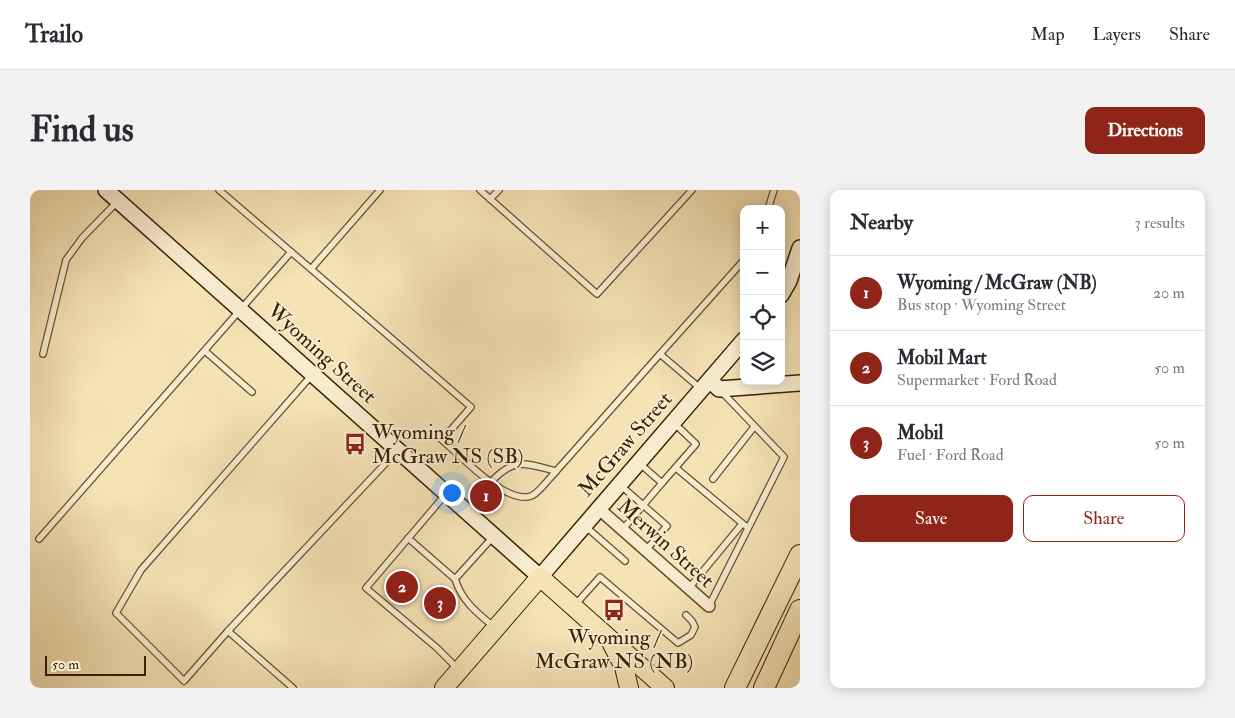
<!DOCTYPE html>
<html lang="en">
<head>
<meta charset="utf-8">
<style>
	:root { --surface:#fff; --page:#f2f2f3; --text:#2b2b33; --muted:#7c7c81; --line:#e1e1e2; --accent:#8f2418 }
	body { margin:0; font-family:"IM FELL Double Pica",serif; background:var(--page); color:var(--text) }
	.controls { position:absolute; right:15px; top:15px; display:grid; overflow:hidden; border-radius:10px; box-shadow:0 2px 12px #0003 }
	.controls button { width:45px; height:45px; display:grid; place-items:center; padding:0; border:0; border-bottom:1px solid var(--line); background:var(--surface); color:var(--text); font:25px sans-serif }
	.scale { position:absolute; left:15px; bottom:12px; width:101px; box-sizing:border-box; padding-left:5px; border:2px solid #372204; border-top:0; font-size:14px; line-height:18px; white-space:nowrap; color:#372204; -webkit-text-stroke:4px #f8eccf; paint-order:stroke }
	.you { position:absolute; left:421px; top:302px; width:18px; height:18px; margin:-12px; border:4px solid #fff; border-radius:50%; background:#1a73e8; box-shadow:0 0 0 8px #1a73e833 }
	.badge { display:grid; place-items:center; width:32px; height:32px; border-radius:50%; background:var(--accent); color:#fff; font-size:16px; font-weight:700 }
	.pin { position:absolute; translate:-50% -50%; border:2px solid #fff; box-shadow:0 1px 5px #0006 }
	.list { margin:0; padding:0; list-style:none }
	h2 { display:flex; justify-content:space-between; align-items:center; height:65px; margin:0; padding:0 20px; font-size:21px }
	h2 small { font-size:16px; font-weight:400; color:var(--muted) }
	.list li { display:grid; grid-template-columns:32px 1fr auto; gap:15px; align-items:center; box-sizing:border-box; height:75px; padding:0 20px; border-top:1px solid var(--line) }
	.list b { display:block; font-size:19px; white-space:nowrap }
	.list p { margin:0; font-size:16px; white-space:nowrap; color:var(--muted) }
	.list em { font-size:16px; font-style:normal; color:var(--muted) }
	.actions { display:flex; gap:10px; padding:15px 20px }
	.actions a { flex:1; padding:11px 0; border:1px solid var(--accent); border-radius:10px; text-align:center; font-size:18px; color:var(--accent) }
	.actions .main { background:var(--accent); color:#fff }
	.icon { flex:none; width:28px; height:28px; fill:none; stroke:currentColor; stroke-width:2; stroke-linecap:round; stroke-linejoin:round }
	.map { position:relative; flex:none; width:770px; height:498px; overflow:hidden; border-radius:10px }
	header { display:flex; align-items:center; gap:30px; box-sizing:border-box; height:70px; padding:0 25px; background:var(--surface); border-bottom:1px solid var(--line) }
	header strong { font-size:24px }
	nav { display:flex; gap:28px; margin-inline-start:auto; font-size:18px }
	.intro { display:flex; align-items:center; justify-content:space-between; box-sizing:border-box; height:120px; padding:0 30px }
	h1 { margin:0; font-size:35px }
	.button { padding:12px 22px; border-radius:10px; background:var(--accent); color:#fff; font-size:18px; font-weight:700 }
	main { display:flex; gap:30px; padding:0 30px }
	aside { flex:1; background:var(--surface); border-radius:10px; box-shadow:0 2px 12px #0003 }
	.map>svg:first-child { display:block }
</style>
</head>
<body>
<header>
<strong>Trailo</strong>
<nav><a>Map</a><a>Layers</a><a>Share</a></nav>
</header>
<div class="intro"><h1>Find us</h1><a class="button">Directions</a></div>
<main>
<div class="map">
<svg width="770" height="498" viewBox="0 0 770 498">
	<rect width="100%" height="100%" fill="#f5e2b5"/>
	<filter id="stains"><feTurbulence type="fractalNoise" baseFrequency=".004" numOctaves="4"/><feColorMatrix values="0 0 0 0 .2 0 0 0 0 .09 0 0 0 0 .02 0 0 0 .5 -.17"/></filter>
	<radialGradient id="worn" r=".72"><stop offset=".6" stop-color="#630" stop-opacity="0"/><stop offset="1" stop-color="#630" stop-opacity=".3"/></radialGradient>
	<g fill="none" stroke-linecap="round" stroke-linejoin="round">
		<g stroke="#665230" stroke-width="8">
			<g id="lane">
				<path d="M189 0 281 79 350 0"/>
				<path d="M450 0 567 104 662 0"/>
				<path d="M460 9 469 0"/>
				<path d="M738 19 744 0"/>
				<path d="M281 79 441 217 412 250C430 265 476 315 501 306 505 305 510 299 513 296L630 164 671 199"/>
				<path d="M175 161 222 202"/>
				<path d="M13 164 36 70 52 48 87 12"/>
				<path d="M630 164 714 70"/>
				<path d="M281 186 111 380 86 423 154 491 198 441 367 261"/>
				<path d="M646 278 718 338"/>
				<path d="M683 289 724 237"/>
				<path d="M461 292C485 266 496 274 526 281"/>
				<path d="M632 293 666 254 644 233"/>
				<path d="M589 294 637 336 616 360"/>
				<path d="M415 305 336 398 407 458 428 479"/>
				<path d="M555 336 595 371"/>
				<path d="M593 339 632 293 609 273"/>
				<path d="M378 348 425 389 463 347"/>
				<path d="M9 349 261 62"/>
				<path d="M425 389C432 411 446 422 463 436"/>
				<path d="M659 398 712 334"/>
				<path d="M545 415 570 387 648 453 661 445 665 437 662 431 656 425"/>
				<path d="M679 416 754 267 691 201"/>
				<path d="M198 441 263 498"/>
			</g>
		</g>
		<g stroke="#665230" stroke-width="14">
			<path id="street" d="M568 318 679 416"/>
		</g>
		<g stroke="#372204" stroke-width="18">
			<g id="secondary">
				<path d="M76 0 510 387 714 150"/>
				<path d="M751 105 759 91 770 58"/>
				<path d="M680 190 689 199 770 193"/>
			</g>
		</g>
		<g stroke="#372204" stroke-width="20">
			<g id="primary">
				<path d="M582 454 594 477 599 498"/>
				<path d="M414 498 510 387 635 498"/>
			</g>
		</g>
		<g stroke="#372204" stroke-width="22">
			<g id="highway">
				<path d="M705 498 770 365"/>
				<path d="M734 498 770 420"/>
			</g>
		</g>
		<use href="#lane" stroke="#f8eccf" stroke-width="5.5"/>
		<use href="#street" stroke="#f8eccf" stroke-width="11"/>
		<use href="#secondary" stroke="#f8eccf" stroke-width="15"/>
		<use href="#primary" stroke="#f5e2b5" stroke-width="18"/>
		<use href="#highway" stroke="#f5e2b5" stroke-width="20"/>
	</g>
	<defs>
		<g id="bus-bare" transform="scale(1.725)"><path d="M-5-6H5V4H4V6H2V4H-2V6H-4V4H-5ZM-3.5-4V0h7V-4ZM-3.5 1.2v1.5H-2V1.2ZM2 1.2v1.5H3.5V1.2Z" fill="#8f2418" stroke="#f8eccf" stroke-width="2.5" paint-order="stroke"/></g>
	</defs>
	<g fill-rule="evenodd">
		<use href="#bus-bare" x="325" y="254"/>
		<use href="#bus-bare" x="584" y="420"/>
	</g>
	<g text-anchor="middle" stroke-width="4" stroke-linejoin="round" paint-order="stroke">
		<g font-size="21" fill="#372204" stroke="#f8eccf">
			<text transform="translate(292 163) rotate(42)" y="7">Wyoming Street</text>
			<text transform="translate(595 254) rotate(-49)" y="7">McGraw Street</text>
			<text transform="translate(636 353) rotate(42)" y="7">Merwin Street</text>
		</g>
		<g font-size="21" fill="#372204" stroke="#f8eccf" text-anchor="start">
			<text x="342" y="249">Wyoming /<tspan x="342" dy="24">McGraw NS (SB)</tspan></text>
			<text x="584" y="454" text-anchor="middle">Wyoming /<tspan x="584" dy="24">McGraw NS (NB)</tspan></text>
		</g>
	</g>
	<rect width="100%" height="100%" filter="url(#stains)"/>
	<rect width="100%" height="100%" fill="url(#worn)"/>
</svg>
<div class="controls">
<button>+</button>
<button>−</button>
<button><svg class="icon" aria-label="locate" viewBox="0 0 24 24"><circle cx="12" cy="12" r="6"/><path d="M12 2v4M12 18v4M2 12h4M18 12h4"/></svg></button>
<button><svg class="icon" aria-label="layers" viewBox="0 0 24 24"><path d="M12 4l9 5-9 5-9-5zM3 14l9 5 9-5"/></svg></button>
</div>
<div class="scale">50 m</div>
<div class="you"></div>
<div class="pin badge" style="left:456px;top:306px">1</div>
<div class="pin badge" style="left:372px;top:397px">2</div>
<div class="pin badge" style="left:410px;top:413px">3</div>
</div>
<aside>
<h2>Nearby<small>3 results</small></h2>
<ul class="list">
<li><span class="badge">1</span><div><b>Wyoming / McGraw (NB)</b><p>Bus stop · Wyoming Street</p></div><em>20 m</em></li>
<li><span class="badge">2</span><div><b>Mobil Mart</b><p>Supermarket · Ford Road</p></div><em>50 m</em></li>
<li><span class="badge">3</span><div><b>Mobil</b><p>Fuel · Ford Road</p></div><em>50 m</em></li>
</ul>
<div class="actions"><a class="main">Save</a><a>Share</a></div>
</aside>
</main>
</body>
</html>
